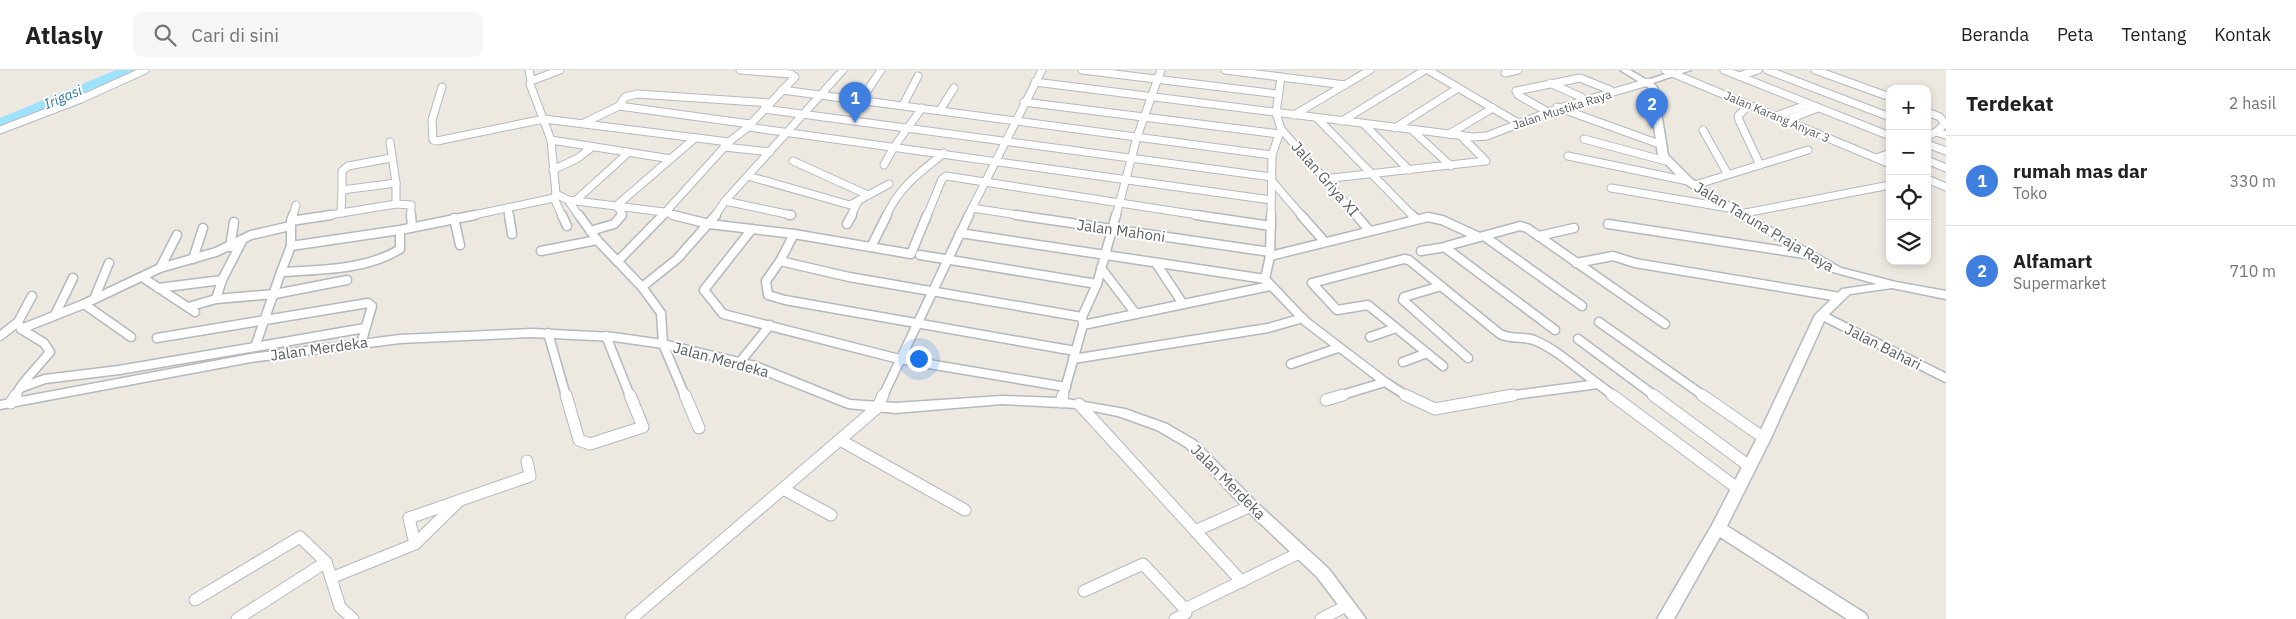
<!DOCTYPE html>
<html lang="id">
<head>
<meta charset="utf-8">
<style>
	:root { --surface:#fff; --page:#f6f6f6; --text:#202124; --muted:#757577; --line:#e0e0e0; --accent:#b45309 }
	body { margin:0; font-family:"IBM Plex Sans",sans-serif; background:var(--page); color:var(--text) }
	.controls { position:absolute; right:15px; top:15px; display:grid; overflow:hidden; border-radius:10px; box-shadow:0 2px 8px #0003 }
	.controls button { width:45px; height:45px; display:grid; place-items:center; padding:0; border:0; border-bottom:1px solid var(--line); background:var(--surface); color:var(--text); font:25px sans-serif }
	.you { position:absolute; left:918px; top:288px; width:18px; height:18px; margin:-12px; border:4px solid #fff; border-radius:50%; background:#1a73e8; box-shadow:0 0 0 8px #1a73e833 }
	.badge { display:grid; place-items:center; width:32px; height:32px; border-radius:50%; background:var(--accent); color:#fff; font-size:16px; font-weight:700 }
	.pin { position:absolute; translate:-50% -41px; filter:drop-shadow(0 1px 2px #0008) }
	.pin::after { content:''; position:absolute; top:26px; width:18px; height:15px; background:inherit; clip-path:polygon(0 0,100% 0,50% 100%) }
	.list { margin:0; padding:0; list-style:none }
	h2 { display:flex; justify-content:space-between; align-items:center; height:65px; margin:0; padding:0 20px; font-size:21px }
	h2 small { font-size:16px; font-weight:400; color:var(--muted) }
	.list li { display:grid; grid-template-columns:32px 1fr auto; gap:15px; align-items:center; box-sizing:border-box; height:90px; padding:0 20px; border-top:1px solid var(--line) }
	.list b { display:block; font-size:19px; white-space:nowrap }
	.list p { margin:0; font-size:16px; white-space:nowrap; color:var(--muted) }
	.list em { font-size:16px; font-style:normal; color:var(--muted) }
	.icon { flex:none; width:28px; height:28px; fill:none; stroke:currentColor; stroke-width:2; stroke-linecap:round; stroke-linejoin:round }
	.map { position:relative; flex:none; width:1946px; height:549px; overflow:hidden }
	header { display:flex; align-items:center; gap:30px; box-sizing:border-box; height:70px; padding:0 25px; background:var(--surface); border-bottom:1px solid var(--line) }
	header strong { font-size:24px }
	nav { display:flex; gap:28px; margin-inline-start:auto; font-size:18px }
	.search { width:350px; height:45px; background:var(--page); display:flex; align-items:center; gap:12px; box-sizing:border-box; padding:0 18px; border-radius:10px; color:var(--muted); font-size:19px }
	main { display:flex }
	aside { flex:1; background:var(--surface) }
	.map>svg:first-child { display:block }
</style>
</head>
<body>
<header>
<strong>Atlasly</strong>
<div class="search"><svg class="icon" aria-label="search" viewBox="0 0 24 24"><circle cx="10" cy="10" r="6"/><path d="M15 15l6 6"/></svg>Cari di sini</div>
<nav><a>Beranda</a><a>Peta</a><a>Tentang</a><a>Kontak</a></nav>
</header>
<main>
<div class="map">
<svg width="1946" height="549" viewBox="0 0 1946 549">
	<rect width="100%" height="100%" fill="#eee9e0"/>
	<path fill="#9fe2ff" d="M116 0H137L77 27 0 58V48Z"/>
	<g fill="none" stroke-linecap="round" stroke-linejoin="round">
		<g stroke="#b3b8bd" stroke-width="9">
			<g id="street-far2">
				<path d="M529 0 531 11"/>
				<path d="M560 0 531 11 530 14 551 70 556 124 568 130 579 146"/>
				<path d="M1082 0 1278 24"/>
				<path d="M1225 0 1281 7"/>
				<path d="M1428 0 1518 53"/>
				<path d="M1665 0 1890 94"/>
				<path d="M1724 0 1890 66"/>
				<path d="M1767 0 1890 47"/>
				<path d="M1815 0 1890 27"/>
				<path d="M1505 3 1518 0"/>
				<path d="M1739 6 1758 0"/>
				<path d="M1035 12 1473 67 1487 66 1559 38 1648 12"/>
				<path d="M1550 13 1581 27"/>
				<path d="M442 17 432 50 433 70 437 71 544 49 729 72"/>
				<path d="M782 20 1272 85"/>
				<path d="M861 30 881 0"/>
				<path d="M1024 32 1279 64"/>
				<path d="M1742 32 1745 39 1738 46 1739 50 1760 95"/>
				<path d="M903 35 918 6"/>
				<path d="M619 36 625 27 637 24 770 33"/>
				<path d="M1557 37 1662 75"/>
				<path d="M764 39 1272 107"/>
				<path d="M940 40 954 18"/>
				<path d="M1548 42 1518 25 1516 21 1580 8 1610 20"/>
				<path d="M1927 42 1940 47 1945 54 1936 62"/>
				<path d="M1294 45 1370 0"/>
				<path d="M1776 46 1809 34"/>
				<path d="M1317 48 1413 146"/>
				<path d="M1786 50 1818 38"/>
				<path d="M1342 51 1425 0"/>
				<path d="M586 52 619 36 750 54"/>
				<path d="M1364 54 1409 100"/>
				<path d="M748 57 1271 130"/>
				<path d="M1395 58 1458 18"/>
				<path d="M1281 59 1357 146"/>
				<path d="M0 60 81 29 145 0"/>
				<path d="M1412 60 1451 96"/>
				<path d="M1703 60 1727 103"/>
				<path d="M1449 64 1493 38"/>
				<path d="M1927 66 1936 62 1946 65"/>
				<path d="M1584 69 1666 91"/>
				<path d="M551 70 671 89"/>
				<path d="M1927 74 1946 81"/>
				<path d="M724 77 770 82"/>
				<path d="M1568 86 1688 111"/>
				<path d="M1877 88 1890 83"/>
				<path d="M1927 90 1946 98"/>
				<path d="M793 91 868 125"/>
				<path d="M884 95 894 77 922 38"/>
				<path d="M553 100 578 88 592 77"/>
				<path d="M748 106 850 135 889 114"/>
				<path d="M1323 109 1486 91 1460 65"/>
				<path d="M1927 109 1946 117"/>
				<path d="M1272 111 1302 146"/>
				<path d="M1695 115 1808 80"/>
				<path d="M1611 118 1729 138"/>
				<path d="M342 120V101L348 96 391 88"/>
				<path d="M554 128 562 146"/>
				<path d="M568 130 664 142 678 146"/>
				<path d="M575 131 628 83"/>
				<path d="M725 131 791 145"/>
				<path d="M396 134 411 135V146"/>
				<path d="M508 138 509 146"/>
				<path d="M972 138 1025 146"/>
				<path d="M341 143 342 120 396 113"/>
				<path d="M1740 144 1890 115"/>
				<path d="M293 146 296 135"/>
				<path d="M323 146 396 134V113L390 72"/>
				<path d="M469 146 554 128 556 124"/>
				<path d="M621 146V141L616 136 695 68"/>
				<path d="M662 146 729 72 748 57 795 7 791 4 740 0"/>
				<path d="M715 146 725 131 843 0"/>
				<path d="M851 146 858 131"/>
				<path d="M886 146C900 116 919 103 944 83"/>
				<path d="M927 146 942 109 946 106 1204 146"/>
				<path d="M968 146 1042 0"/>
				<path d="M1116 146 1137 67 1161 0"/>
				<path d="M1271 146 1272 85 1281 59 1276 43 1281 7 1345 15"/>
			</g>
		</g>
		<g stroke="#b3b8bd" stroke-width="11">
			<g id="street-far1">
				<path d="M293 145 291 151 331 145"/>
				<path d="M411 145 412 157"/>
				<path d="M509 145 512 164"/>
				<path d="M562 145 567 156"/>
				<path d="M579 145 597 170 642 217 661 243 663 274 685 326"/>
				<path d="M673 145 709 154 794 164 911 184 927 145"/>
				<path d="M789 145H791"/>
				<path d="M1016 145 1270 182"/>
				<path d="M1196 145 1271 156"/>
				<path d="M1271 145 1270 186 1265 209 1305 251 1385 312 1339 326"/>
				<path d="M1301 145 1324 171"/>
				<path d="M1356 145 1369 160"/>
				<path d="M1412 145 1416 149"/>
				<path d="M454 148 460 175"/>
				<path d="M291 151V176L400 160 475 145"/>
				<path d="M847 154 852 145"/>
				<path d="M1608 154 1811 185"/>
				<path d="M752 159 704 220 723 244 899 289 1066 317"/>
				<path d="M590 161 614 154 622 145"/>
				<path d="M960 163 1265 209"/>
				<path d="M794 164 780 191 849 207 1082 247"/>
				<path d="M1484 166 1582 236"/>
				<path d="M1539 166 1574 158"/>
				<path d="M291 176 281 202C319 200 367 200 400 179V160"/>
				<path d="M230 177 234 152"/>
				<path d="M871 177 887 145"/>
				<path d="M541 181 597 170"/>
				<path d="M1421 181 1446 177"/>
				<path d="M920 185 1097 214"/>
				<path d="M1270 186 1428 147 1442 150 1479 167"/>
				<path d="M193 189 203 158"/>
				<path d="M618 191 663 145"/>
				<path d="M780 191 766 211 768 225 785 230 1075 281"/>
				<path d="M1156 193 1183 234"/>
				<path d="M1576 193 1613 186 1635 193 1840 227"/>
				<path d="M160 198 177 165"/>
				<path d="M1101 198 1136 244"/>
				<path d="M281 202 255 277 365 258"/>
				<path d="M142 207 195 242"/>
				<path d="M1441 216 1404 227 1403 230 1468 288"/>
				<path d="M642 217 677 189 716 145"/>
				<path d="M158 218 222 210"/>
				<path d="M32 226 18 252 21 259 84 234 160 198 216 182 251 165 290 156"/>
				<path d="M94 229 109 193"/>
				<path d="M216 229 222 210 242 171"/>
				<path d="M84 234 131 267"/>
				<path d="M188 237 216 229 275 224 347 210"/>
				<path d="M55 245 73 208"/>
				<path d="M1821 245 1946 308"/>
				<path d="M1599 252 1704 326"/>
				<path d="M1083 255 1270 216"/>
				<path d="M1555 260 1447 179V176L1520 156 1527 158 1665 254"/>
				<path d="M548 263 566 326"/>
				<path d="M0 266 18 252"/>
				<path d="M606 266 630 326"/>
				<path d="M1370 267 1396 258"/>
				<path d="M157 268 368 233 372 236 361 274"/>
				<path d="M1578 269 1655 326"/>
				<path d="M1073 289 1268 258 1303 248"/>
				<path d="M740 292 770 255"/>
				<path d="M1403 292 1427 283"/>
				<path d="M1291 294 1338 278"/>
				<path d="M1443 296 1368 235 1337 240 1312 213 1404 189 1409 190 1500 264C1512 270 1523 266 1534 270 1558 280 1577 299 1598 314"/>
				<path d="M1385 312 1407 326"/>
				<path d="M20 318 45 309 119 300 255 277"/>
				<path d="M15 326 24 312 50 282 44 273 21 259"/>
				<path d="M883 326 969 145"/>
				<path d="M1063 326 1083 255 1082 247 1097 214 1116 145"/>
				<path d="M1507 326 1598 314 1614 326"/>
			</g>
		</g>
		<g stroke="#b3b8bd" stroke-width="13">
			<g id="street">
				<path d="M566 325 579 370 590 374 643 357 630 325"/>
				<path d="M685 325 699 358"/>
				<path d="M1405 325 1435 339 1513 325"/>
				<path d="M1612 325 1737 418"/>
				<path d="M1653 325 1749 396"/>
				<path d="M1702 325 1764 368"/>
				<path d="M1326 330 1343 325"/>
				<path d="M1061 332 1063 325"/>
				<path d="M11 333 16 325"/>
				<path d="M1079 334 1242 512"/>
				<path d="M840 370 965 440"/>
				<path d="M783 419 831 445"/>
				<path d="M1195 461 1251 436"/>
				<path d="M415 474 458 432"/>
				<path d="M331 508 415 474 409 448 530 406 527 391"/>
				<path d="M1084 521 1143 494 1185 539 1301 482"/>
				<path d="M195 530 300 467 326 492 340 537 353 549"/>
				<path d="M237 549 326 492"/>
				<path d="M631 549 878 337 883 325"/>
				<path d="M1175 549 1186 543 1185 539"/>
				<path d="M1321 549 1348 535"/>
			</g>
		</g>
		<g stroke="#b4b9bf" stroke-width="3">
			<g id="secondary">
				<path d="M1620 0H1630L1647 10 1678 0H1691L1653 13 1657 17 1668 85 1692 109 1744 142 1841 198 1896 212 1946 221V229L1892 218 1850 224 1826 247 1771 368 1727 456 1866 544 1868 549H1847L1720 467 1674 549H1657L1712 455 1757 368 1815 245 1842 219 1877 214 1833 202 1736 146 1684 113 1658 86 1649 18Z"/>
				<path d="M532 259 614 263 663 270 756 292 850 330 895 333 1002 326 1061 328 1125 339 1167 354 1196 371 1256 432 1329 499 1366 549H1349L1317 507 1246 440 1186 377 1157 360 1118 346 1079 338 1002 334 895 343 848 338 747 298 663 278 614 271 532 267 400 273 251 292 0 339V331L251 284 400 265Z"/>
			</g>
		</g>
		<use href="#street-far2" stroke="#fff" stroke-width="7"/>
		<use href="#street-far1" stroke="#fff" stroke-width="8"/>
		<use href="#street" stroke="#fff" stroke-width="11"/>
		<use href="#secondary" fill="#fff" fill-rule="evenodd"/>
	</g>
	<g text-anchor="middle" stroke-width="4" stroke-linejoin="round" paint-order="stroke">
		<g font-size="12" fill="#595f63" stroke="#fff">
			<text transform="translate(1562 40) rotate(-18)" y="4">Jalan Mustika Raya</text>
			<text transform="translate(1777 47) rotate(23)" y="4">Jalan Karang Anyar 3</text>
		</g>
		<g font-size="14" font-style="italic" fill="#2e7aa8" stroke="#fff">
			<text transform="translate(63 27) rotate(-23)" y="5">Irigasi</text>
		</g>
		<g font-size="15" fill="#595f63" stroke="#fff">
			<text transform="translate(1325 109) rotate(49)" y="5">Jalan Griya XI</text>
			<text transform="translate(1764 157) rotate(31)" y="5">Jalan Taruna Praja Raya</text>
			<text transform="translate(1121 161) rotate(8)" y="5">Jalan Mahoni</text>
			<text transform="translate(1883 277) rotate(27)" y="5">Jalan Bahari</text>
			<text transform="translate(319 279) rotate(-8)" y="5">Jalan Merdeka</text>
			<text transform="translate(721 290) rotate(15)" y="5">Jalan Merdeka</text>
			<text transform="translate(1228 412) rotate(45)" y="5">Jalan Merdeka</text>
		</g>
	</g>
</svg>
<div class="controls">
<button>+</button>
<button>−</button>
<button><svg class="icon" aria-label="locate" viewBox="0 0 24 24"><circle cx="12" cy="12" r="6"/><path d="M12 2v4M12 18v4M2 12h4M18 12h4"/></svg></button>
<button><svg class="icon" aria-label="layers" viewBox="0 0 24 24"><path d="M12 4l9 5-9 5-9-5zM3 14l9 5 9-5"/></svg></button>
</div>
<div class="you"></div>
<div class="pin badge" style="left:855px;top:53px;background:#3f7fe0">1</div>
<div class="pin badge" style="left:1652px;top:59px;background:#3f7fe0">2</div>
</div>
<aside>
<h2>Terdekat<small>2 hasil</small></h2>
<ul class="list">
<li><span class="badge" style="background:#3f7fe0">1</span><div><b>rumah mas dar</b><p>Toko</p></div><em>330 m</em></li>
<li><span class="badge" style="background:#3f7fe0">2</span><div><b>Alfamart</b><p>Supermarket</p></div><em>710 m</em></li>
</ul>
</aside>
</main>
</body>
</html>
